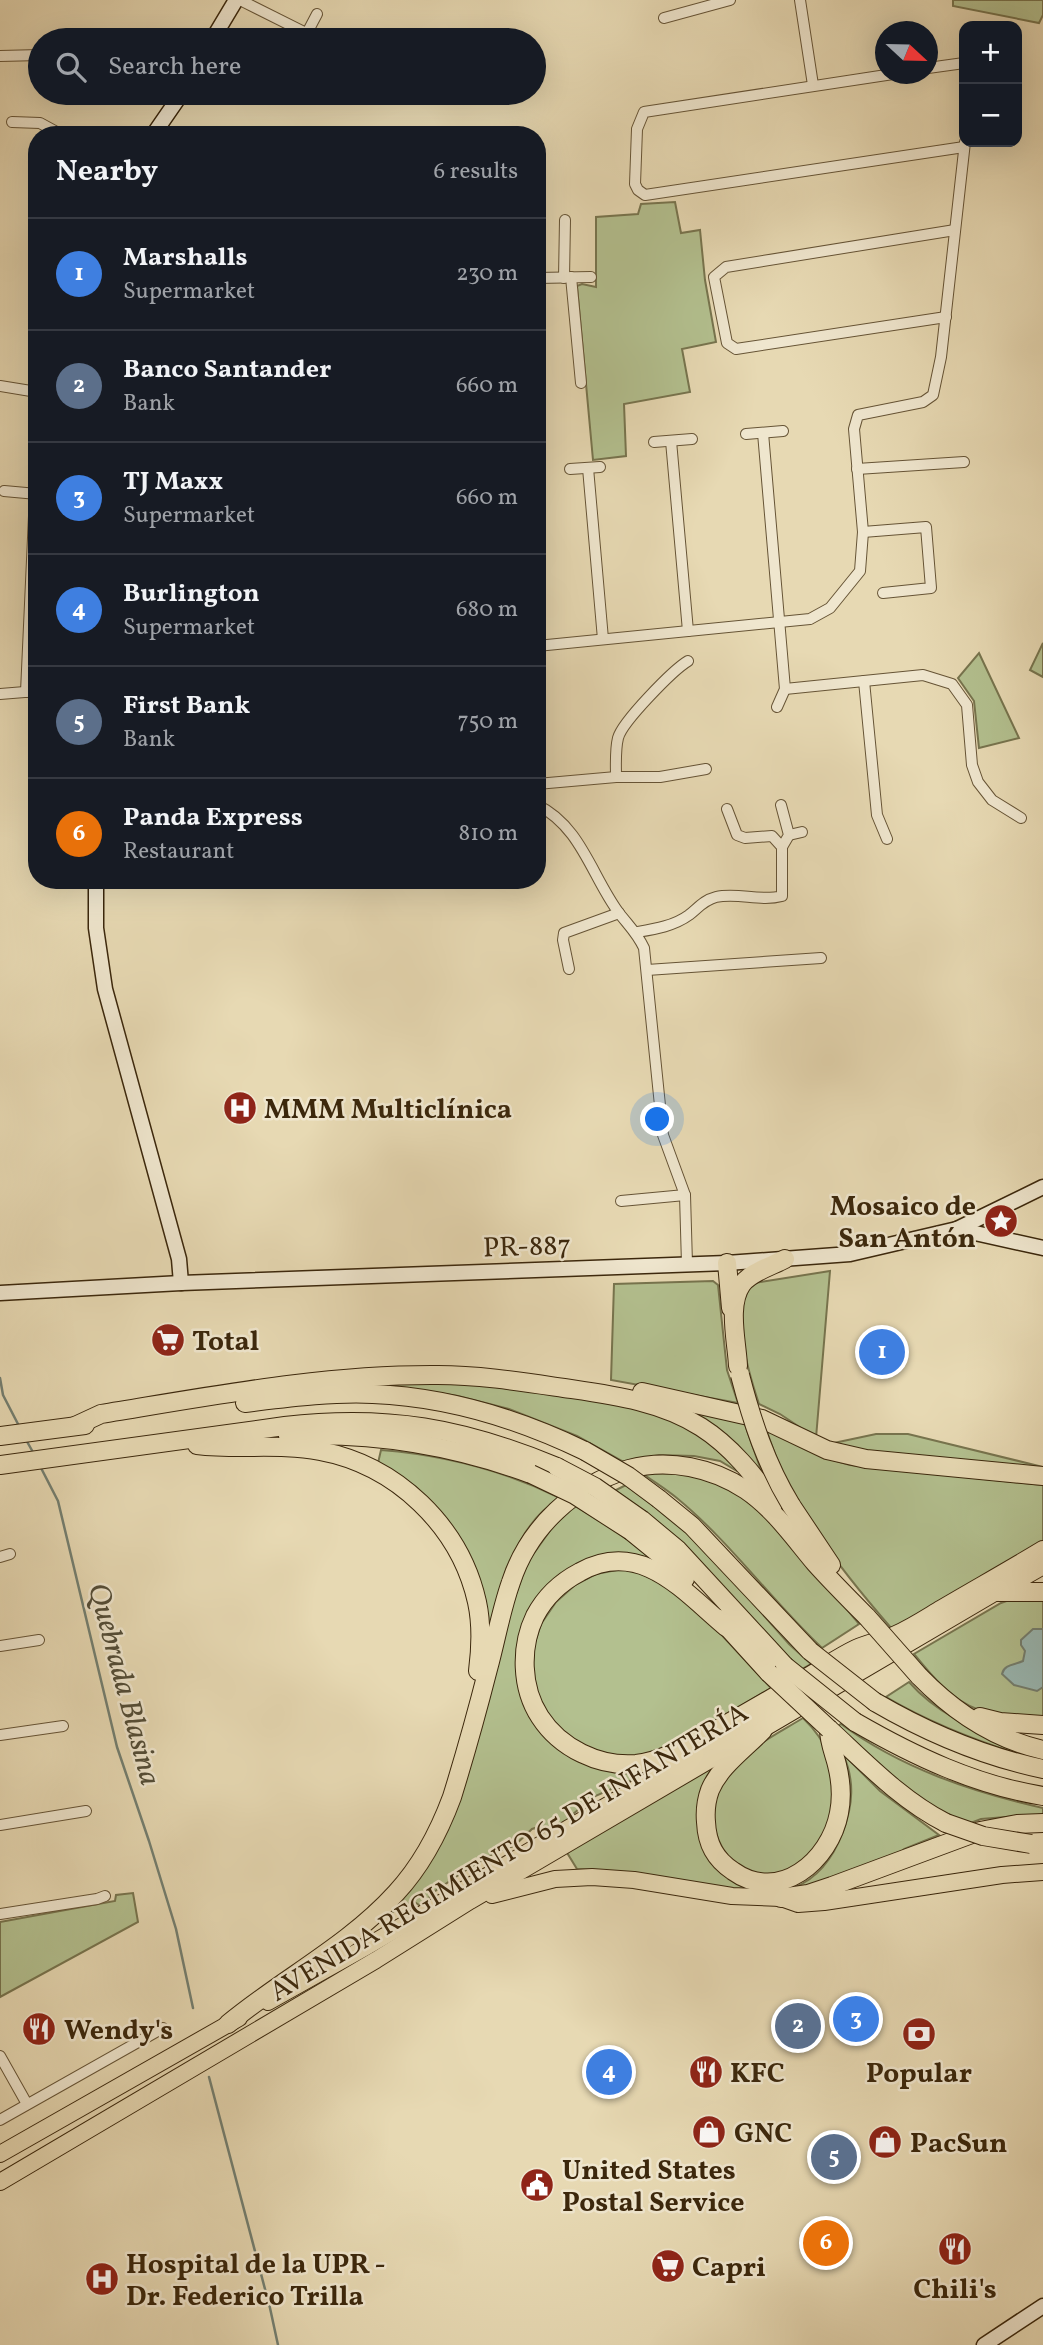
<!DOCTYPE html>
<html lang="en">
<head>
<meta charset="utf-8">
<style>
	:root { --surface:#171b24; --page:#242831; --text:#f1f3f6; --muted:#9ea1a6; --line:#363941; --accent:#ea580c }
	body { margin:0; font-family:Vollkorn,serif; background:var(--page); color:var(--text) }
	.controls { position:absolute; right:21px; top:21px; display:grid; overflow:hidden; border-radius:14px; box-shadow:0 7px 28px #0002 }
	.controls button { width:63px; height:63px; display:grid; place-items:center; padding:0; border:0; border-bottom:2px solid var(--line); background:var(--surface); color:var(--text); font:35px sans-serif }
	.compass { position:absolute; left:875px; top:21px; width:63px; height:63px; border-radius:50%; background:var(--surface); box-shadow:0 7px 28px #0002; rotate:112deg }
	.you { position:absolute; left:658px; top:1120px; width:24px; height:24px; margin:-18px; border:5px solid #fff; border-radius:50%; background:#1a73e8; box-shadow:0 0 0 10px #1a73e833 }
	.badge { display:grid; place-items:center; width:46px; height:46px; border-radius:50%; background:var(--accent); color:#fff; font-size:23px; font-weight:700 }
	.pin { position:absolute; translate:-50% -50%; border:4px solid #fff; box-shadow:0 2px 7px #0006 }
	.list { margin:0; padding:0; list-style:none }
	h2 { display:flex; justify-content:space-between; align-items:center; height:91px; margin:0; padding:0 28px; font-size:30px }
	h2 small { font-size:23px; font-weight:400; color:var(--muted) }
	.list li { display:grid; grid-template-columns:46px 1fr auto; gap:21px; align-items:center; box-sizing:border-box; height:112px; padding:0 28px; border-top:2px solid var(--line) }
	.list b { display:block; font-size:26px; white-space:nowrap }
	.list p { margin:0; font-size:23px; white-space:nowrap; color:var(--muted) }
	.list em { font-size:23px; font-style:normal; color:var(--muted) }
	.icon { flex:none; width:38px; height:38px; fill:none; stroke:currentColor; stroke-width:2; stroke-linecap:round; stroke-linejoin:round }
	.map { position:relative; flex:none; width:1043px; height:2345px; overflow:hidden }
	.search { position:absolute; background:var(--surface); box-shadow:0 7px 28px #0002; left:28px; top:28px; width:518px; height:77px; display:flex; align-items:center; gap:18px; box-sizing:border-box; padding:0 24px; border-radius:38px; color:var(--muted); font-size:26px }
	.panel { position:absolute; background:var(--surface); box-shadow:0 7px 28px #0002; left:28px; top:126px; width:518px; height:763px; border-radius:28px }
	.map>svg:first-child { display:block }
</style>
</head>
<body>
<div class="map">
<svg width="1043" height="2345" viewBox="0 0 1043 2345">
	<rect width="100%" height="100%" fill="#e7d9b3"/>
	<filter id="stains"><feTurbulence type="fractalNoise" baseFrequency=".00286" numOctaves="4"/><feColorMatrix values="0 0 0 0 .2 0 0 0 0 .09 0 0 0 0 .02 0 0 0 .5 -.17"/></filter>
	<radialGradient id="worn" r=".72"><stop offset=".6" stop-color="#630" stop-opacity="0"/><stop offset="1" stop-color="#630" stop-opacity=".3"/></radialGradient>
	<g fill="#b3c08f" stroke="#77744e" stroke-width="2">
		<path d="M953 0H1043V15L1039 23 953 6Z"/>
		<path d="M675 202 681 233 700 230 705 280 716 342 682 349 690 392 624 404 626 456 593 460 577 286 582 284 596 287V217L638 214 641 204Z"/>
		<path d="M1043 643V677L1030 670Z"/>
		<path d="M979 653 1019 738 979 748 974 701 958 678Z"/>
		<path d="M830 1271 816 1438 780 1414 759 1404C749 1374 728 1308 754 1283Z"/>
		<path d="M713 1281 718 1285 727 1370 738 1403 611 1380 614 1284Z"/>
		<path d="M447 1381 617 1402 676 1421 721 1450 738 1470 737 1471 720 1461 694 1456 659 1455 624 1462 577 1436 509 1409 458 1396 387 1385Z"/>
		<path d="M668 1404 744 1422 761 1470 770 1486Z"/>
		<path d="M766 1428 833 1460 850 1465 1043 1485V1541L892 1629C840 1569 789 1505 766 1428Z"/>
		<path d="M876 1434H908L1043 1467V1471L861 1452 829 1444Z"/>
		<path d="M381 1450C445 1455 503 1470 560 1498 555 1503 548 1506 543 1511 508 1545 502 1591 490 1636L481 1586 378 1463Z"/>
		<path d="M642 1473C669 1473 702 1472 726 1486 779 1516 820 1578 859 1624L822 1648C772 1601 731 1543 678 1499 666 1489 654 1482 642 1473Z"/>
		<path d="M626 1485 691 1533 789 1644 811 1664 802 1669 794 1663 614 1491Z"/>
		<path d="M574 1505 615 1530 654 1561 653 1563 602 1557 524 1630 544 1733 642 1773 641 1776 593 1797 572 1815 564 1827 541 1839 535 1828 532 1829 514 1846 498 1851 463 1872 431 1894 429 1898 419 1905 413 1901 381 1919 413 1885 527 1563 554 1525Z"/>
		<path d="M622 1569 652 1575 704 1616 771 1688 674 1746 641 1758 601 1755 557 1729 537 1696 532 1673 533 1649 541 1624 556 1602 575 1585 596 1574Z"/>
		<path d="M1043 1597V1722C1022 1718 999 1716 979 1710 951 1700 931 1675 914 1654L1001 1603 1012 1599Z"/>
		<path d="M909 1682C942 1720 994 1737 1038 1758V1760C984 1744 934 1725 886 1697Z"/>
		<path d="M803 1718C830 1744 832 1762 833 1799 833 1815 825 1835 816 1848 812 1853 808 1861 803 1864 799 1867 792 1868 788 1870 729 1893 693 1820 726 1775 745 1749 777 1734 803 1718Z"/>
		<path d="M841 1724C901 1768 972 1792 1043 1808V1816H1018L981 1819 968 1824 955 1819 909 1792 836 1727Z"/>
		<path d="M843 1754 880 1791 939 1835 904 1849 899 1855C857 1871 816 1891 770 1892 705 1894 642 1871 577 1869L566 1851 713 1767 717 1773C651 1869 797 1953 843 1832 853 1804 855 1781 843 1754Z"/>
		<path d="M133 1893 138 1922 0 1997V1922L115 1901 116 1895Z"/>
	</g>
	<path fill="#99b9b5" stroke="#737f71" stroke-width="2" d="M1033 1629H1043V1687L1037 1691 1014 1685 1002 1674C1004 1664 1015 1665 1023 1661L1025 1651 1021 1645V1640Z"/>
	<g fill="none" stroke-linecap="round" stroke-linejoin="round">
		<g stroke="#737f71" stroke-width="2.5">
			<path d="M0 1378 3 1395 19 1426"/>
			<path d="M25 1438 34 1454"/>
			<path d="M40 1466 58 1501 117 1747 149 1841 176 1929 193 2008"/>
			<path d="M209 2077 270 2308 278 2345"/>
		</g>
		<g stroke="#665436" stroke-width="12">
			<g id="street">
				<path d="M240 0 320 40"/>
				<path d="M800 0 813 85"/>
				<path d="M664 18 730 0"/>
				<path d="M307 33 317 14"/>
				<path d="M0 56 40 55"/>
				<path d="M928 68 964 63"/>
				<path d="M893 74 644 112 637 129 635 184 638 190 645 195 964 147"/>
				<path d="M12 122 40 123 62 135"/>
				<path d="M571 277 581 383"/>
				<path d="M537 278 591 277"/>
				<path d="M564 278 565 220"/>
				<path d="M946 317 736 349 727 343 714 277 726 267 955 230"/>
				<path d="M0 386 37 392"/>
				<path d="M763 433 785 689 777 707"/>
				<path d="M746 434 783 431"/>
				<path d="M671 441 688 631"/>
				<path d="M654 442 692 439"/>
				<path d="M588 468 603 639"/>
				<path d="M570 469 600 467"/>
				<path d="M857 469 964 462"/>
				<path d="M4 491 37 494"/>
				<path d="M863 532 926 527 931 588 883 593"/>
				<path d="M537 646 810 619 830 608 860 571 863 532 854 429 858 415 923 402 933 395 941 357 965 142"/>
				<path d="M864 681 877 815 887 839"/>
				<path d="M785 689 923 675 952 684 967 705 972 765 978 782 992 800 1021 818"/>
				<path d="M26 692 35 494"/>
				<path d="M0 694 37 691"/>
				<path d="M616 777C616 765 615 750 618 738 622 722 673 670 688 661"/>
				<path d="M537 784 616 777H660L706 769"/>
				<path d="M537 805C581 826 592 877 619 913 629 926 637 933 644 948L663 1135 685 1195 687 1264"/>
				<path d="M727 809 737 835 745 838 772 836 782 847"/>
				<path d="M789 835 802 832"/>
				<path d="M637 932C655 929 674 926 689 915 698 908 704 900 716 897 738 892 760 902 782 896V847L789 835 781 805"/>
				<path d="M569 969 563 940 564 933 619 913"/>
				<path d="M647 970 821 958"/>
				<path d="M621 1201 685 1195"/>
				<path d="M0 1557 10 1554"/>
				<path d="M0 1646 39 1640"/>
				<path d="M0 1735 63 1726"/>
				<path d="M0 1825 86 1811"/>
				<path d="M0 1914 97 1899 105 1896"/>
				<path d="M0 2056 27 2104"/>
				<path d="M0 2120 163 2028"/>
			</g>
		</g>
		<g stroke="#3b270c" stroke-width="17">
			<g id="secondary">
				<path d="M212 40 236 0"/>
				<path d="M153 135 182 93"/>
				<path d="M96 880V928L105 989 179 1259 181 1283"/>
				<path d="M957 1229 1043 1248"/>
				<path d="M0 1293 181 1283 727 1263 850 1254 957 1229 1043 1187"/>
				<path d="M984 2345 1043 2306"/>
			</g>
		</g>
		<g stroke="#3b270c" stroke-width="18">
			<g id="primary">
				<path d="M492 1895 555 1879 592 1877 634 1880 732 1896 781 1898 798 1904 824 1902 1002 1875 1043 1872"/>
				<path d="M268 2002 366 1947 877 1647"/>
				<path d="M0 2154 239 2018"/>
				<path d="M0 2182 376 1960 470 1901 996 1592"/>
			</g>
		</g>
		<g stroke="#3b270c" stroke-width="20">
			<g id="highway">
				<path d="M727 1263 731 1308"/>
				<path d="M738 1366C737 1342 727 1305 742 1284 751 1272 772 1266 785 1259"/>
				<path d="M642 1392 762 1419 827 1450 866 1459 1043 1476"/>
				<path d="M245 1403C287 1398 331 1392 373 1394 448 1397 519 1419 585 1451"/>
				<path d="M75 1426 101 1414C212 1396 325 1374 438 1375 479 1375 523 1382 564 1388 611 1395 660 1401 701 1427 731 1446 754 1475 774 1503"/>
				<path d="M0 1436 85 1425"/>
				<path d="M288 1436C371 1432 452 1445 531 1474"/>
				<path d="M197 1445C238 1450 280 1443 320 1451 396 1465 460 1526 477 1602 482 1625 481 1648 478 1671"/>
				<path d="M0 1465 285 1426C387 1414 463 1428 557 1467"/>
				<path d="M659 1499 692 1526 810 1651"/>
				<path d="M791 1505 831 1565"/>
				<path d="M642 1520 678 1550 785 1666"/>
				<path d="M631 1531 658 1553 685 1579"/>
				<path d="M996 1592 1043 1565"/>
				<path d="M999 1592H1043"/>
				<path d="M720 1619 769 1673"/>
				<path d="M726 1627C684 1592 641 1538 580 1572 561 1582 545 1597 535 1616 520 1647 521 1688 540 1717 560 1748 599 1767 636 1764 663 1761 686 1746 709 1734 741 1716 774 1697 806 1678 822 1669 839 1657 856 1649 869 1643 883 1641 896 1635 912 1628 927 1618 942 1609 976 1589 1010 1570 1043 1550"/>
				<path d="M919 1676C954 1712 994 1739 1043 1750"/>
				<path d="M875 1702C928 1733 982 1756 1043 1769"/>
				<path d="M980 1717 1000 1722 1043 1725"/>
				<path d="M855 1722C914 1756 975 1785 1043 1796"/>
				<path d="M829 1729C866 1763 901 1800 946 1823"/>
				<path d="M763 1730C745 1749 720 1766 710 1790 706 1801 705 1811 706 1822 707 1844 715 1859 733 1871 779 1904 830 1861 839 1813 842 1798 841 1781 837 1765 834 1753 829 1742 829 1729"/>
				<path d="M781 1898 808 1894 832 1886 980 1831 1017 1824 1043 1823"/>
				<path d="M228 2024C282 1979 348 1946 396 1893 422 1865 439 1832 452 1797 465 1755 477 1712 488 1669 496 1640 501 1610 511 1582 529 1527 575 1485 629 1469 669 1458 713 1468 746 1490 774 1509 794 1538 815 1563 832 1582 849 1599 867 1617"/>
			</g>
		</g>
		<use href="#street" stroke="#efe6ce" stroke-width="10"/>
		<use href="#secondary" stroke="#efe6ce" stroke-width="14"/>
		<use href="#primary" stroke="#e7d9b3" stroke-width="16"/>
		<use href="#highway" stroke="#e7d9b3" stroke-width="18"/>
		<g stroke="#3b270c" stroke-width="20" stroke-linecap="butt">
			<g id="highway-bridge">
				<path d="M740 1375C752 1421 766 1464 791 1505"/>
				<path d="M585 1451 628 1476 659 1499"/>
				<path d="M557 1467 595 1487 642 1520"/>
				<path d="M531 1474 575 1495 631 1531"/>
				<path d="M867 1617 919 1676"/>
				<path d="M810 1651 875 1702"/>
				<path d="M785 1666 855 1722"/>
				<path d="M769 1673 829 1729"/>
				<path d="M946 1823 983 1836 1031 1844"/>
			</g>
		</g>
		<use href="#highway-bridge" stroke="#e7d9b3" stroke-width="18"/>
	</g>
	<defs>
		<g id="hospital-disc" transform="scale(1.75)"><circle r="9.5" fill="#8f2418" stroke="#efe6ce"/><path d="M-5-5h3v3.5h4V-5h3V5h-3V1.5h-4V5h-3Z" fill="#fff"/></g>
		<g id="sight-disc" transform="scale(1.75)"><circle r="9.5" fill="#8f2418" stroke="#efe6ce"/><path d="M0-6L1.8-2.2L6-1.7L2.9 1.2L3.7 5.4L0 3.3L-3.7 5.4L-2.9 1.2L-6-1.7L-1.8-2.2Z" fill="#fff"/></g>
		<g id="supermarket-disc" transform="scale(1.75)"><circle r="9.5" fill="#8f2418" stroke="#efe6ce"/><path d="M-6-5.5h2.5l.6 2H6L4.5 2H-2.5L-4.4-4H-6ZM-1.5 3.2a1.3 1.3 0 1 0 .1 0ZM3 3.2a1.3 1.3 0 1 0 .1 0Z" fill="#fff"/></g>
		<g id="restaurant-disc" transform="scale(1.75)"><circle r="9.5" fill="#8f2418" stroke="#efe6ce"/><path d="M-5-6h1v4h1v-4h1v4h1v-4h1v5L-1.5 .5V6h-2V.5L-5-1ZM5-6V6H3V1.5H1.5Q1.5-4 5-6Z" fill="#fff"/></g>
		<g id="bank-disc" transform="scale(1.75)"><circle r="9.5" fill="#8f2418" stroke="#efe6ce"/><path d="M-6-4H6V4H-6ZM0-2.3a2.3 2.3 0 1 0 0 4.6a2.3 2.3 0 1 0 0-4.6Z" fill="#fff"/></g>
		<g id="shop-disc" transform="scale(1.75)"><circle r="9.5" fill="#8f2418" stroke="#efe6ce"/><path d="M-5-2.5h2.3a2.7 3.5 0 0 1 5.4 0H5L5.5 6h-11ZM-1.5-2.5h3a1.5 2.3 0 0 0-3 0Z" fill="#fff"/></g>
		<g id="civic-disc" transform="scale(1.75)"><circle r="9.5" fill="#8f2418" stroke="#efe6ce"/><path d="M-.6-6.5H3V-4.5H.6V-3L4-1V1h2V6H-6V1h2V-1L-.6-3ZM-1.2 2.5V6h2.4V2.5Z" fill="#fff"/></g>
	</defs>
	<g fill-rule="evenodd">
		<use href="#hospital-disc" x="240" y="1108"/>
		<use href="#sight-disc" x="1001" y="1221"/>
		<use href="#supermarket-disc" x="168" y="1340"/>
		<use href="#restaurant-disc" x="39" y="2029"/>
		<use href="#bank-disc" x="919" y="2034"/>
		<use href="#restaurant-disc" x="706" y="2072"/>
		<use href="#shop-disc" x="709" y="2132"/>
		<use href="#shop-disc" x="885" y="2142"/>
		<use href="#civic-disc" x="537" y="2185"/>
		<use href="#restaurant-disc" x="955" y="2249"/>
		<use href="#supermarket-disc" x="668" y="2266"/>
		<use href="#hospital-disc" x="102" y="2279"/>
	</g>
	<g text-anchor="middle" stroke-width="5" stroke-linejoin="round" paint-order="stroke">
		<g font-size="28" font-weight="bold" fill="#3b270c" stroke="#efe6ce" text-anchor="start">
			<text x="264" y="1118">MMM Multiclínica</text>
			<text x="976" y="1215" text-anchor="end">Mosaico de<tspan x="976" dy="32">San Antón</tspan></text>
			<text x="192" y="1350">Total</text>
			<text x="64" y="2039">Wendy's</text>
			<text x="730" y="2082">KFC</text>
			<text x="919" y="2082" text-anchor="middle">Popular</text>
			<text x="734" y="2142">GNC</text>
			<text x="910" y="2152">PacSun</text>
			<text x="562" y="2179">United States<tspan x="562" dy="32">Postal Service</tspan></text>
			<text x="126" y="2273">Hospital de la UPR -<tspan x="126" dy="32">Dr. Federico Trilla</tspan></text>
			<text x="692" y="2276">Capri</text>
			<text x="955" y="2298" text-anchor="middle">Chili's</text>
		</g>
		<g font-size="28" fill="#3b270c" stroke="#efe6ce">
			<text transform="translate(527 1245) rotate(-2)" y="10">PR-887</text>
			<text transform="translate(508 1851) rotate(-31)" y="10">AVENIDA REGIMIENTO 65 DE INFANTERÍA</text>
		</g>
		<g font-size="30" font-style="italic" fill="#524c36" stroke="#efe6ce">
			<text transform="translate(125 1684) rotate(75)" y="10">Quebrada Blasina</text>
		</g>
	</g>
	<rect width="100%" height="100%" filter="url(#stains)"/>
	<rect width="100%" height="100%" fill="url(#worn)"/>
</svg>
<div class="controls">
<button>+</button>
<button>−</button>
</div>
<svg class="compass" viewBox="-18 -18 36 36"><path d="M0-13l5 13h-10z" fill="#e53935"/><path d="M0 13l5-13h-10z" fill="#9ea1a6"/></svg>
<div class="you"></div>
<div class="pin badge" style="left:882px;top:1352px;background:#3f7fe0">1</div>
<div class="pin badge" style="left:798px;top:2026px;background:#5c6f8a">2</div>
<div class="pin badge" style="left:856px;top:2019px;background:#3f7fe0">3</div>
<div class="pin badge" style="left:609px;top:2072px;background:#3f7fe0">4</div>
<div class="pin badge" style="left:834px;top:2157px;background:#5c6f8a">5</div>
<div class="pin badge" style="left:826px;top:2243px;background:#e8710a">6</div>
<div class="search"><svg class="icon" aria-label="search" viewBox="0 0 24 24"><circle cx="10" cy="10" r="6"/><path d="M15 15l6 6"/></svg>Search here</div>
<section class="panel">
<h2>Nearby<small>6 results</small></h2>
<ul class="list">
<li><span class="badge" style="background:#3f7fe0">1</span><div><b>Marshalls</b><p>Supermarket</p></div><em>230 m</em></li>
<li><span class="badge" style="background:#5c6f8a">2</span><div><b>Banco Santander</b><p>Bank</p></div><em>660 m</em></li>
<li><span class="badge" style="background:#3f7fe0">3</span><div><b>TJ Maxx</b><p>Supermarket</p></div><em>660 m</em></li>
<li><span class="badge" style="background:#3f7fe0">4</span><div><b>Burlington</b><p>Supermarket</p></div><em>680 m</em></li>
<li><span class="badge" style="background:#5c6f8a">5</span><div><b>First Bank</b><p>Bank</p></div><em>750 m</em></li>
<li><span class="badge" style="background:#e8710a">6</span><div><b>Panda Express</b><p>Restaurant</p></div><em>810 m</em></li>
</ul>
</section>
</div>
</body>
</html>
